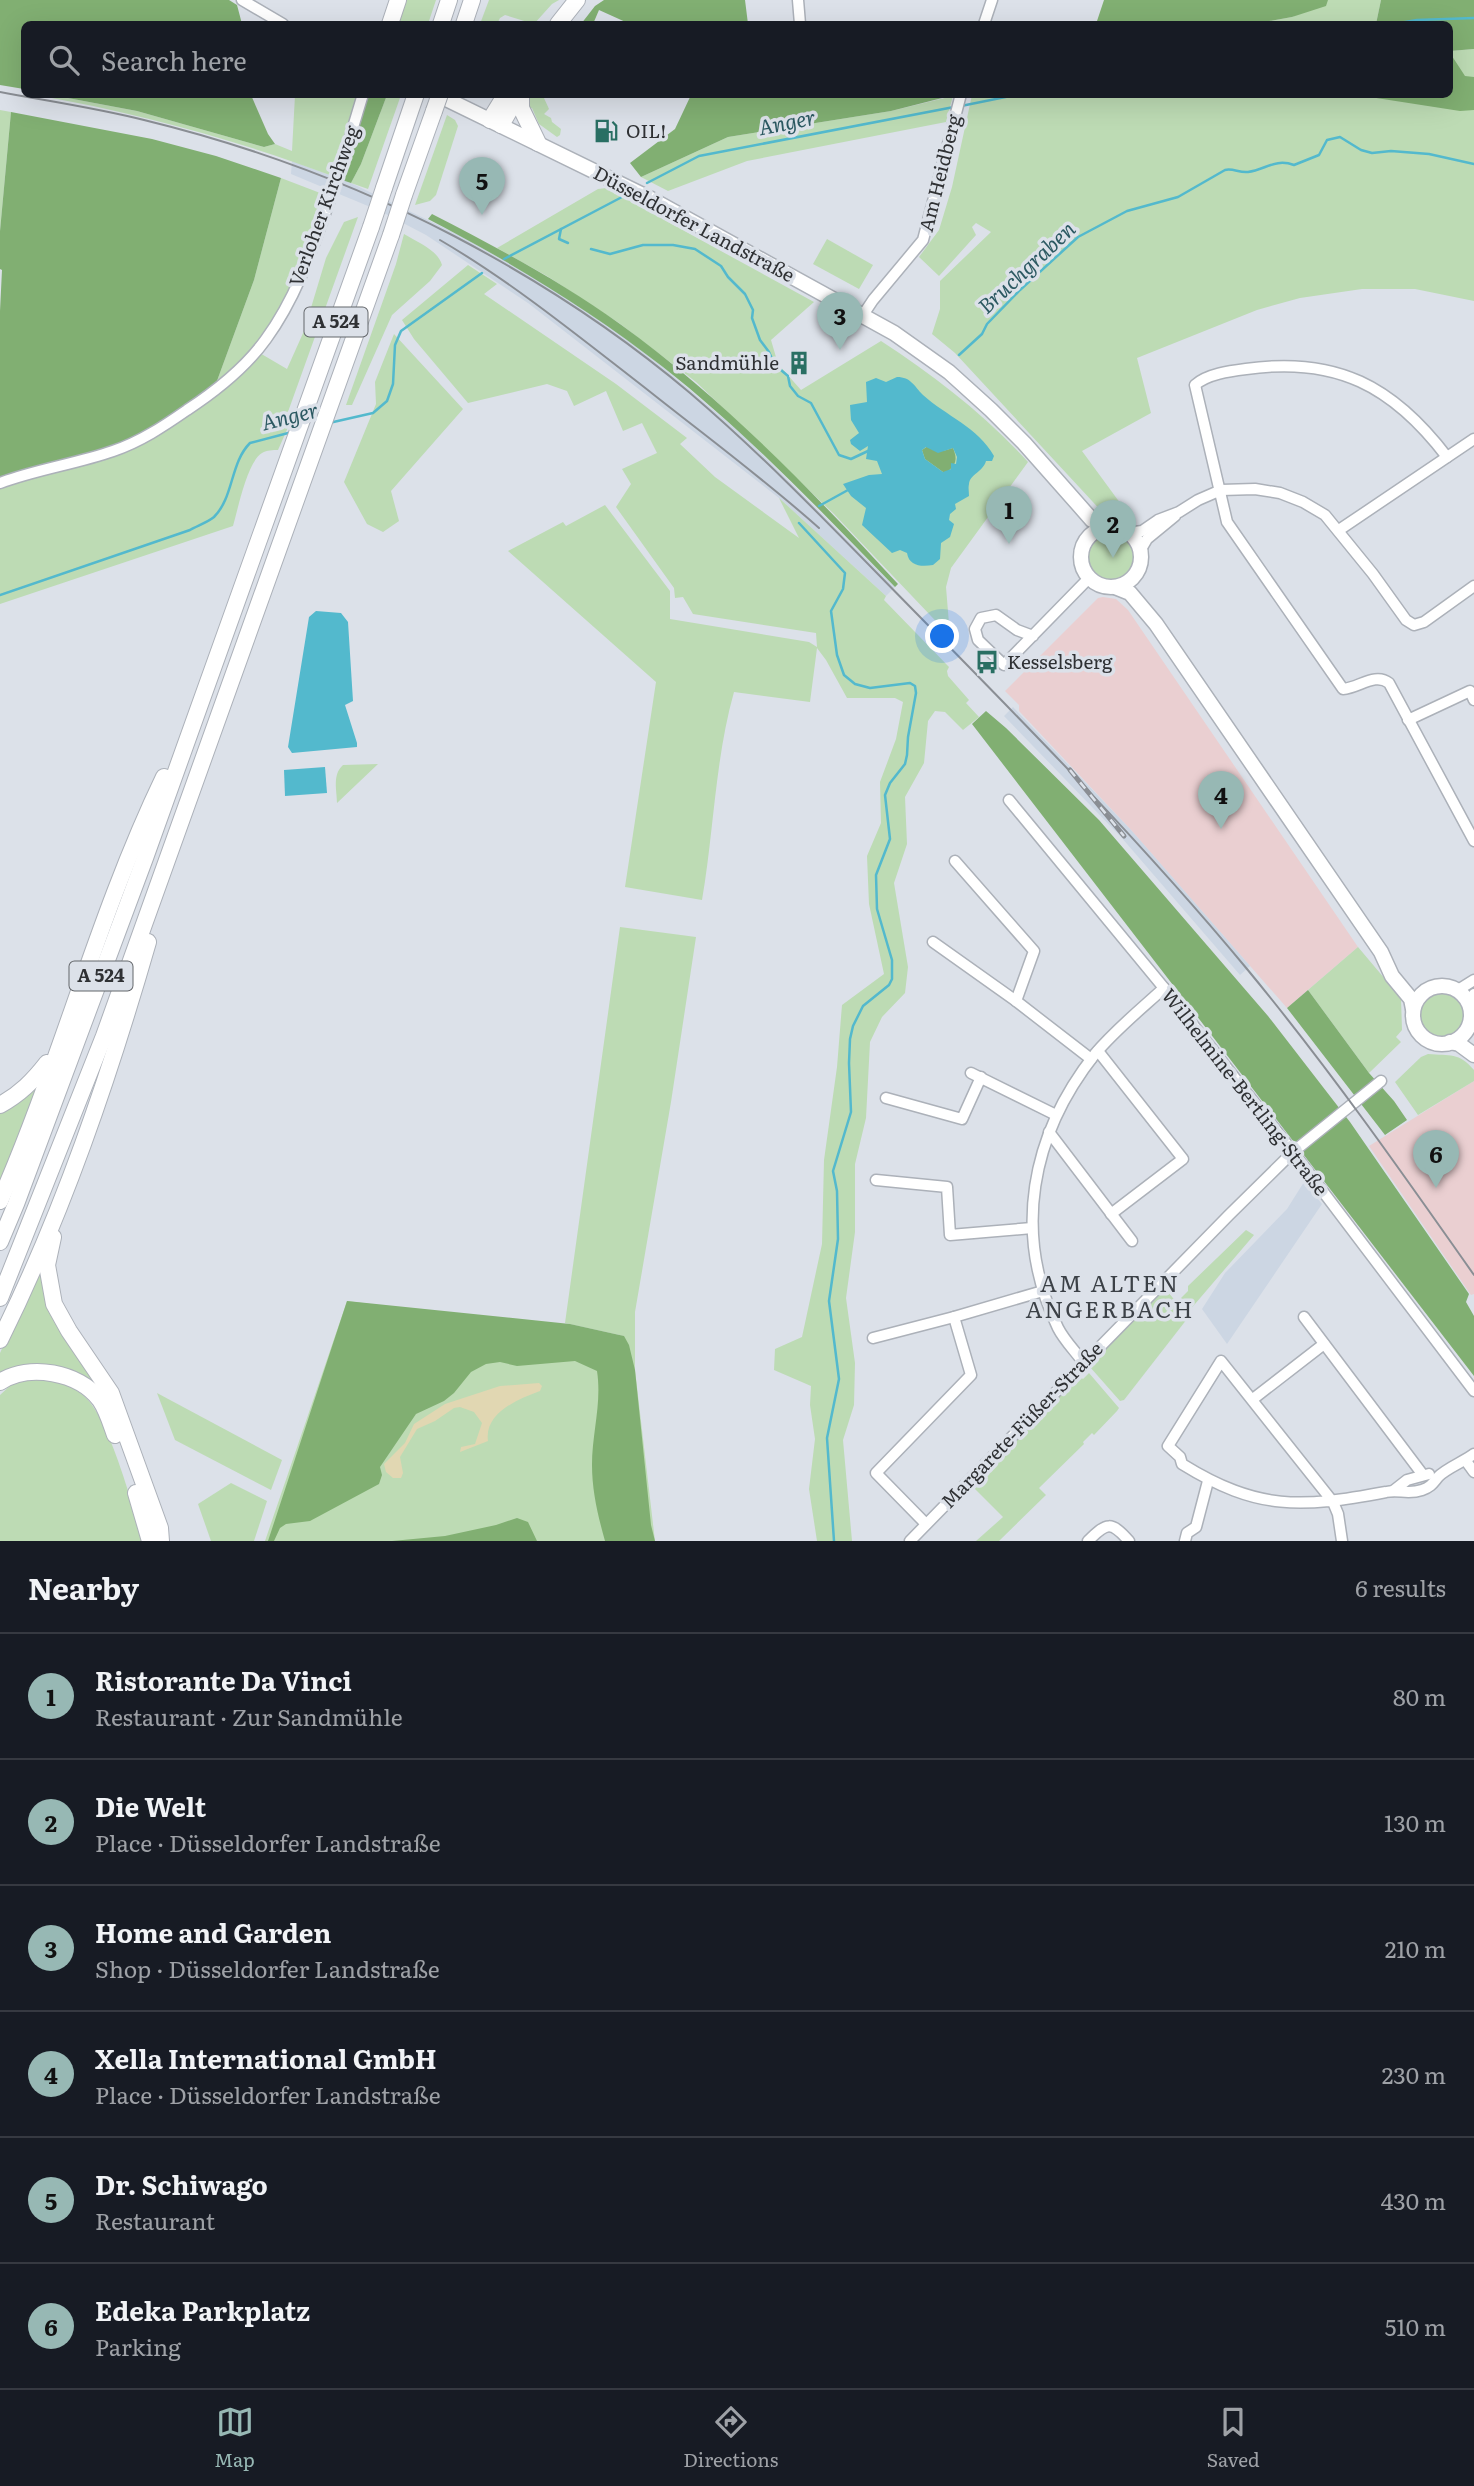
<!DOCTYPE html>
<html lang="en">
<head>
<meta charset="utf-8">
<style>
	:root { --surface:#171b24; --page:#242831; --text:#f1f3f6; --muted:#9ea1a6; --line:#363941; --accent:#97b8b4 }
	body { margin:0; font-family:Literata,serif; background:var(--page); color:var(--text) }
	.you { position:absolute; left:943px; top:637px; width:24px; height:24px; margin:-18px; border:5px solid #fff; border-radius:50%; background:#1a73e8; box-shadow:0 0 0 10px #1a73e833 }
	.badge { display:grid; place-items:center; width:46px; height:46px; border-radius:50%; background:var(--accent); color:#111; font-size:23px; font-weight:700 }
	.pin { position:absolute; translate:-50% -58px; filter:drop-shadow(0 2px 4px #0008) }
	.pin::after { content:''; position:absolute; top:37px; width:24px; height:21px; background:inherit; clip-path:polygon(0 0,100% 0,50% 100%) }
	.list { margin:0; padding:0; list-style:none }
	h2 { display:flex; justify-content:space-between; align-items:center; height:91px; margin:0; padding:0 28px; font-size:30px }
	h2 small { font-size:23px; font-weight:400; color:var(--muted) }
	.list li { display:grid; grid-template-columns:46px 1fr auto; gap:21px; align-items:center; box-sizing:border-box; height:126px; padding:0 28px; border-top:2px solid var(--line) }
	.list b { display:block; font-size:26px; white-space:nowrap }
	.list p { margin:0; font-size:23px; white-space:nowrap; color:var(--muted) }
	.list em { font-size:23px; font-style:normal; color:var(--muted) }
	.icon { flex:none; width:38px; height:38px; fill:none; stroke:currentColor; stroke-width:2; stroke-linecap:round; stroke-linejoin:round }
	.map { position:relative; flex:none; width:1474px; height:1541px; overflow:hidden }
	.search { position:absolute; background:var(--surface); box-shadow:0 7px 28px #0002; left:21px; right:21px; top:21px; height:77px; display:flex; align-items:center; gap:18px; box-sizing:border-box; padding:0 24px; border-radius:10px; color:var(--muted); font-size:26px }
	.sheet { height:847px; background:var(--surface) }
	nav { display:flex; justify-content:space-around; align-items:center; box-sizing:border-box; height:98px; border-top:2px solid var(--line); background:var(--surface); font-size:19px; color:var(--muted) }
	nav a { display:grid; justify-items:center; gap:4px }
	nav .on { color:var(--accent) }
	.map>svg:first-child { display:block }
</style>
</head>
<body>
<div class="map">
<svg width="1474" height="1541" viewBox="0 0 1474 1541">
	<rect width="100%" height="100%" fill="#dce1e9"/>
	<g fill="#eacfd1">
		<path d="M1103 597 1116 599 1128 610 1358 947 1287 1008 1131 830 1019 711V705L1005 691 1098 598Z"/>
		<path d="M1474 1081V1294L1471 1295 1369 1146Z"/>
	</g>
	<g fill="#ccd6e3">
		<path d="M292 161 351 183 461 236 543 283 614 330 663 367 744 436 895 587 886 596 779 498 528 303 426 235 380 211 291 174Z"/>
		<path d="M1013 707 1131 830 1250 966 1240 975 1121 837 1004 716Z"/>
		<path d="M1304 1182 1322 1204 1227 1344 1202 1309 1225 1273 1287 1209Z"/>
	</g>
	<g fill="#bddbb4">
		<path d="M402 0H436L428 24H393Z"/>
		<path d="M489 0H559L552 4 534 24 505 15 500 18 497 24H480Z"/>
		<path d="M1328 0H1381L1376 24H1253L1292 17Z"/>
		<path d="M1474 49V301L1415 289H1362L1300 298 1257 310 1137 358 1151 413 1082 451 1134 522 1105 515 955 353 932 334 940 309V281L991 232 976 223 972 227 976 235 939 276 919 257 939 230 952 187 972 95 1450 94V51Z"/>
		<path d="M36 95H52L137 111 264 147 275 144 292 151 295 95H359L335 177C234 139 142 114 36 95Z"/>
		<path d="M387 95H401L368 189 351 183 361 164Z"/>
		<path d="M526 95H546L544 98 549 109 544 114 551 118 552 122 561 129 560 135 557 137 539 124 532 108 527 110Z"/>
		<path d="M953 96 946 122 747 161 668 191 641 177 728 137 891 111Z"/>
		<path d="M0 110 11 112 0 231Z"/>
		<path d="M447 115 455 120 458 126 436 195 430 201 415 205Z"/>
		<path d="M281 178 328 196 305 263 267 334 214 389 254 280Z"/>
		<path d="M606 188 814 302 771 340 778 364 801 390 881 341C935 376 985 415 1028 462L951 568 946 587 950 636 834 514 696 382 619 323 547 276 497 248 598 189Z"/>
		<path d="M358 217 284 423H290L278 450C273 450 267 450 262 453 247 462 238 509 233 526L0 604V484L135 444 258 352 287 369 304 331 326 258 344 222Z"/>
		<path d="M404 234C417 242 438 250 442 265L430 281 392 315 352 405H346L396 264Z"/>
		<path d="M827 239 873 265 859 289 813 264Z"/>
		<path d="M468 265 497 284 484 294 616 384 687 438 680 444 715 477 799 538 779 498 886 596 884 600 949 667 947 671 948 676 969 700 966 703 979 717 963 730 945 712 935 711 928 721 924 763 905 797 907 844 894 883 908 967 905 993 882 1017 870 1042 866 1118 855 1164V1232L846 1298 855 1363 854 1405 843 1440 852 1541H817L809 1489 815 1439 810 1405 811 1386 774 1370 775 1349 802 1337 822 1244 824 1160 837 1067 842 1005 884 974 869 904 867 856 881 823 880 782 896 739 903 702 895 698H847L826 660 817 648 810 702 734 692C715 759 714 831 702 900L625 887 656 682 508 551 563 522 566 526 605 505 670 591V619L809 642 817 647 816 633 693 614 683 597 675 598 674 588 616 507 631 484 622 469 657 453 642 423 623 431 606 391 574 406 567 391 547 384 468 403 414 339 402 320Z"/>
		<path d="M394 334 463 409 391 491 399 521 383 532 367 524 344 482 376 404 375 382Z"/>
		<circle cx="1111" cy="558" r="24"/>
		<path d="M378 764 337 803C337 790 332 775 343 765Z"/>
		<path d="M620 927 696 937 671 1102 635 1312V1370L655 1541H265L347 1301 624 1336 565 1323Z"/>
		<path d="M1358 947 1401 998 1402 1030 1396 1037 1401 1042 1369 1073 1308 990Z"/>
		<circle cx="1441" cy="1016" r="24"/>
		<path d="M1428 1054C1450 1056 1459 1052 1474 1070V1081L1418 1115 1395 1082 1421 1057Z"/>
		<path d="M39 1086 0 1188V1112Z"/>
		<path d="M1246 1230 1254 1235 1189 1311 1181 1298 1188 1291V1286Z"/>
		<path d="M43 1260 102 1397 34 1368 0 1373V1353Z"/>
		<path d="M1165 1288 1187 1316V1319L1124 1400 1120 1401 1090 1367 1091 1364Z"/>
		<path d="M1089 1373 1119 1408 1117 1411 1094 1435 1092 1433 1083 1442 1084 1444 1039 1488 1046 1495 999 1541H976L1003 1517 972 1486 1079 1376 1083 1379Z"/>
		<path d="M39 1378C55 1381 70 1384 84 1396 109 1417 133 1507 143 1541H0V1395L12 1384Z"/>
		<path d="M157 1393 282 1460 271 1490 175 1440Z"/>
		<path d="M231 1483 267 1501 254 1541H211L198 1504Z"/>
	</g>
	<g fill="#81af72">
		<path d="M0 0H229L237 5 242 24H24V89L0 85Z"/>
		<path d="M604 0H745L748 24H630L599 10 593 24H581L595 6Z"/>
		<path d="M1104 0H1328L1326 6 1292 17 1253 24H1096Z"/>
		<path d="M1381 0H1474V49L1450 51V24H1376Z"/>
		<path d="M1450 53 1465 76 1474 77V110L1460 111 1357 95 1450 94Z"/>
		<path d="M52 95H251L268 134 275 144 264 147 137 111Z"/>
		<path d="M367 95H387L361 164 351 183 342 180Z"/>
		<path d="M691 95V94L954 95 891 111 728 137 641 177 630 163 675 129Z"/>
		<path d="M11 112 152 139 216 156 281 178 254 280 214 389 132 442 0 482V311L2 270 0 269V231Z"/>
		<path d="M432 214C496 247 561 281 620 324 724 399 812 491 898 584L895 587C821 511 747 433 663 367 590 310 511 262 428 219Z"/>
		<path d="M928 446 943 451 953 448C958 460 956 465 946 473L943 472 925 459 922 450Z"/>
		<path d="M986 711 1006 728 1099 820 1268 1016 1350 1122 1469 1294 1466 1302 1474 1316V1376L972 724Z"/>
		<path d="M1308 990 1369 1073 1394 1101 1407 1120 1385 1135 1287 1008Z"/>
		<path d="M347 1301 570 1324 624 1336 629 1345 635 1370 651 1525 655 1541H605C598 1516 592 1491 592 1465 592 1433 602 1403 597 1371L575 1361 517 1366 500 1362 486 1364 471 1372 454 1393 444 1401 416 1414 380 1467 382 1475 379 1484 310 1521 286 1524 280 1528 274 1541H268Z"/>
		<path d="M517 1518 528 1522 537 1541H392L445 1536 496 1525Z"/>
	</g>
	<path fill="#e1d7b2" d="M539 1383 542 1386 540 1391C518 1399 484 1413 488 1441L460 1452 461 1447 475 1444 482 1423 474 1412 460 1407 454 1408 435 1421 417 1429 400 1457 403 1473 401 1478H393L386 1472 384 1464 405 1443 414 1424 445 1404 500 1386Z"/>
	<g fill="#53b9cd" fill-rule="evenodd">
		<path d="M897 377C911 377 914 386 923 395 946 416 978 427 994 456L992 461H986C983 472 970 474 969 484 968 488 969 492 969 496L955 504 956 509 950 514 949 520 954 524 950 537 941 543 940 559 933 565C921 567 909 566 907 553L900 550 892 553 862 525 866 508 851 496 843 484 869 475 882 474 877 461 866 459 868 446 860 451 851 444 850 440 859 433 851 420 850 405 867 402 866 382 876 378 886 382ZM926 447 938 453 953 448 957 457 956 464 951 463V469L943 472 925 459 922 450Z"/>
		<path d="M316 611 341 613 348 622 353 701 345 705 357 743V747L292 753 288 747 309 617Z"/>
		<path d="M325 767 327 793 285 796 284 770Z"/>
	</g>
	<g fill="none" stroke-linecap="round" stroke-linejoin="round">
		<g stroke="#53b9cd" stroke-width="2.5">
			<path d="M1394 24 1417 20 1474 18"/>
			<path d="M961 106 1021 94"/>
			<path d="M647 183 699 156 954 107"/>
			<path d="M561 229 559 239 568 243"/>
			<path d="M591 249 610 254 643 245H673L695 249 721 266 728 277 745 294 753 310 752 318 760 340 769 352 775 365 788 376 790 386 798 396 811 403 839 455 851 459 868 451"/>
			<path d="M504 259 622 197"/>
			<path d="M959 355 982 334 987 324 1020 290 1078 237 1127 211 1178 197 1225 170C1233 168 1239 173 1248 172 1265 170 1275 158 1294 165L1319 155 1327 140 1340 137 1361 150 1372 153 1391 151 1429 154 1474 164"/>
			<path d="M329 423 373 413 387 401 393 384 395 345 401 331 482 273"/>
			<path d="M819 506 848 490"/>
			<path d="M799 523 845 573 843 589 831 611 837 655 844 675 855 684 870 688 910 683 915 686 916 693 908 737 907 755 905 764 890 783 885 795 890 839 876 875 877 909 892 960V979L889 985 863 1006 853 1026 850 1039 849 1063 851 1112 833 1171 837 1191 838 1239 829 1301 839 1379 827 1438 834 1541"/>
			<path d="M0 595 190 530C197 526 208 522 214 517 234 497 230 463 250 443L292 432"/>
		</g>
		<g stroke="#acb1b9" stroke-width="13">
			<g id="minor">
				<path d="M242 0 283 24"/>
				<path d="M798 0 800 24"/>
				<path d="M984 24 992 0"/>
				<path d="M339 174 363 94"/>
				<path d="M863 315 873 300 923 240 961 94"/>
				<path d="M1447 457C1393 386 1336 356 1246 369 1230 371 1207 374 1195 385L1227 522 1343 689C1359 688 1375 672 1389 683L1474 841"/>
				<path d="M0 483C37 469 76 464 113 451 140 442 164 426 187 410 216 391 246 367 266 339 298 295 314 244 332 194"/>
				<path d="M1339 530 1474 439"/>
				<path d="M1128 533 1142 531 1158 520 1179 512 1198 500 1221 490 1255 489 1280 493 1303 502 1325 515 1373 574 1406 620 1414 625 1424 622 1474 586"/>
				<path d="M1140 551 1147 539 1175 516"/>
				<path d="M1033 636 1017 630 996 615 981 618 975 629 978 640 1004 665 1089 578"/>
				<path d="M1408 720 1470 691 1474 700"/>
				<path d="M1009 800 1164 988 1293 1152 1474 1391"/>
				<path d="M955 861 1034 951 1016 1001"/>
				<path d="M933 942 1016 1001 1091 1059"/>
				<path d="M1458 990 1474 980"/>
				<path d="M1469 1004 1474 994"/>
				<path d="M1098 1051 1183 1159 1111 1214"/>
				<path d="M971 1073 1056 1115"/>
				<path d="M886 1098 962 1119 981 1077"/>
				<path d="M1049 1132 1132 1241"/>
				<path d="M876 1180 947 1187 950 1235 1032 1228"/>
				<path d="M1304 1317 1423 1475"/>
				<path d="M873 1338 954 1317"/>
				<path d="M1083 1362C1075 1351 1064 1340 1058 1328 1012 1233 1031 1135 1095 1054 1115 1030 1141 1009 1164 988"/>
				<path d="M1253 1399 1324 1344"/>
				<path d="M1466 1461 1474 1472"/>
				<path d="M1393 1491 1407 1480 1429 1474"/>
				<path d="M926 1524 876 1473 971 1375 954 1317 1043 1291"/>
				<path d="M910 1541 1229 1215 1293 1152 1381 1081"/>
				<path d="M1088 1541C1107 1522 1111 1521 1129 1541"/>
				<path d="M1185 1541 1187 1533 1196 1527 1208 1481"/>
				<path d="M1342 1541 1338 1514 1333 1502 1221 1361 1168 1446 1180 1457 1182 1464C1258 1511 1301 1508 1386 1492 1399 1489 1407 1495 1422 1490 1431 1487 1433 1483 1438 1477 1445 1469 1465 1461 1474 1454"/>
			</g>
		</g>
		<g stroke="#acb1b9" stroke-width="17">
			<g id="major">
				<path d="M436 94 649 198 894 333 949 372 991 410 1024 443 1092 520 1106 528"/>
				<circle cx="1111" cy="557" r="30"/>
				<path d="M1115 587 1130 593 1156 624 1381 952 1392 976 1411 999 1413 1009"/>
				<circle cx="1442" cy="1015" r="29"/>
				<path d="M1450 1042 1459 1044 1474 1055"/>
			</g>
		</g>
		<g stroke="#acb1b9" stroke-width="18">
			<g id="highway">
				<path d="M390 24 398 0"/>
				<path d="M441 24 449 0"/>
				<path d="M464 24 472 0"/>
				<path d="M558 24 577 0"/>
				<path d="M521 94V108L538 143"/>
				<path d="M490 120 506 94"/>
				<path d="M501 125 519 94"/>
				<path d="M384 188 416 94"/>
				<path d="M404 195 434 111"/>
				<path d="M0 1105C20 1094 33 1081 47 1063"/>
				<path d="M0 1201C61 1062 98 914 164 777"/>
				<path d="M53 1237 47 1265 54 1304 69 1331 111 1393 160 1528 161 1541"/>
				<path d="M0 1242 16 1204 145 858 371 227"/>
				<path d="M0 1298 104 1036 391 235"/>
				<path d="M0 1340C63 1213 109 1077 148 942"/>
				<path d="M0 1382C29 1363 79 1372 100 1400 107 1410 111 1424 115 1435"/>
				<path d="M136 1493 150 1541"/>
			</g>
		</g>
		<use href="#minor" stroke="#fff" stroke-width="10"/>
		<use href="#major" stroke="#fff" stroke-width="14"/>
		<use href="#highway" stroke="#fff" stroke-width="16"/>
		<g stroke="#8a8e94" stroke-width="2">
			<path d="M0 92C48 101 97 108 144 120 251 146 356 185 454 236 538 280 618 332 690 393 772 463 846 542 921 618 1033 732 1145 846 1247 969 1328 1067 1401 1171 1474 1275"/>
			<path d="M440 240C512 282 578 336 644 387 703 434 763 478 819 528"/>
		</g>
		<g stroke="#8a8e94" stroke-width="5">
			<path id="rail" d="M1070 770 1124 836"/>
		</g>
		<use href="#rail" stroke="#dce1e9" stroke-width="2.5" stroke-dasharray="8" stroke-linecap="butt"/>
		<g stroke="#acb1b9" stroke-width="13" stroke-linecap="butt">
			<path id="minor-bridge" d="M332 194 339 174"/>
		</g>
		<g stroke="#acb1b9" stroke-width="18" stroke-linecap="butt">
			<g id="highway-bridge">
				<path d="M434 111 440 94"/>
				<path d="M371 227 384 188"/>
				<path d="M391 235 404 195"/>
			</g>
		</g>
		<use href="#minor-bridge" stroke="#fff" stroke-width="10"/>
		<use href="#highway-bridge" stroke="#fff" stroke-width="16"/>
	</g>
	<defs>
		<g id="fuel-bare" transform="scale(1.89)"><path d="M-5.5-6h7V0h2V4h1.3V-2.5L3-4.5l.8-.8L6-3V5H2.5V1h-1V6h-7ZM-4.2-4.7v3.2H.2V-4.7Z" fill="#296f63" stroke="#dce1e9" stroke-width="2.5" paint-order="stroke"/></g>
		<g id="building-bare" transform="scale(1.89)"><path d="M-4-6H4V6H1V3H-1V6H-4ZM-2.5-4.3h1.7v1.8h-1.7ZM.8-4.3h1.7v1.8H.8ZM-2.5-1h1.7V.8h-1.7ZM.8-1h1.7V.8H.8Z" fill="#296f63" stroke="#dce1e9" stroke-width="2.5" paint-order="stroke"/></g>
		<g id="bus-bare" transform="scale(1.89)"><path d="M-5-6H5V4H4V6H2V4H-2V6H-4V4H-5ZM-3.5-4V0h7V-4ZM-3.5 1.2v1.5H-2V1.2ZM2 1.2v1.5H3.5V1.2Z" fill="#296f63" stroke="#dce1e9" stroke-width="2.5" paint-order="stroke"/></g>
	</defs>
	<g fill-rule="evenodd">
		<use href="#fuel-bare" x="606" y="131"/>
		<use href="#building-bare" x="799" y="363"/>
		<use href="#bus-bare" x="987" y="662"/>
	</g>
	<g text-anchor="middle" stroke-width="7" stroke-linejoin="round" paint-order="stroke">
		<g fill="#dce1e9" stroke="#63666a" stroke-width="2">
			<rect x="304.5" y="307.5" width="63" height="29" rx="5"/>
			<rect x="69.5" y="961.5" width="63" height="29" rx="5"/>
		</g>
		<g font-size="18" font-weight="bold" fill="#2f3134">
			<text x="336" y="328">A 524</text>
			<text x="101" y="982">A 524</text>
		</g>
		<g font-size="19" fill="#2f3134" stroke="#dce1e9" text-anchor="start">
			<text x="626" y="138">OIL!</text>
			<text x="779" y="370" text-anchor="end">Sandmühle</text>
			<text x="1007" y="669">Kesselsberg</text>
		</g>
		<g font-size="19" fill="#2f3134" stroke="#dce1e9">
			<text transform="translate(940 173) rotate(-76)" y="7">Am Heidberg</text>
			<text transform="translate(324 206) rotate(-70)" y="7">Verloher Kirchweg</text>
			<text transform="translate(694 224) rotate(28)" y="7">Düsseldorfer Landstraße</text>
			<text transform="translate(1245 1092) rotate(52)" y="7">Wilhelmine-Bertling-Straße</text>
			<text transform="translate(1022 1425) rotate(-46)" y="7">Margarete-Füßer-Straße</text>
		</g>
		<g font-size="21" font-style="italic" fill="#2c5962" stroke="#dce1e9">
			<text transform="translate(787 123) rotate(-11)" y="7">Anger</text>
			<text transform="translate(1027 268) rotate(-43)" y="7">Bruchgraben</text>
			<text transform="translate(290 417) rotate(-14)" y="7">Anger</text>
		</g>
		<g font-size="23" letter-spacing="2" fill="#3c4147" stroke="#dce1e9">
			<text x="1110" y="1292">AM ALTEN<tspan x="1110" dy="26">ANGERBACH</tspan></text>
		</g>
	</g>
</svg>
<div class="you"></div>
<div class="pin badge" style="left:1009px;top:544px">1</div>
<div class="pin badge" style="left:1113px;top:558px">2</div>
<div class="pin badge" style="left:840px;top:350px">3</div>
<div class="pin badge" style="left:1221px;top:829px">4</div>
<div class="pin badge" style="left:482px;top:215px">5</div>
<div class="pin badge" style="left:1436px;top:1188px">6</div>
<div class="search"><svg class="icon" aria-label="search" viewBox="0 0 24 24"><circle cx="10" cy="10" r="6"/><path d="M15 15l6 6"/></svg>Search here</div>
</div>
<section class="sheet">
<h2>Nearby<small>6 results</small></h2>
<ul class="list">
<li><span class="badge">1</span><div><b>Ristorante Da Vinci</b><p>Restaurant · Zur Sandmühle</p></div><em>80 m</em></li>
<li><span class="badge">2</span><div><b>Die Welt</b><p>Place · Düsseldorfer Landstraße</p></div><em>130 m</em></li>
<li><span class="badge">3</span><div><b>Home and Garden</b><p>Shop · Düsseldorfer Landstraße</p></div><em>210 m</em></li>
<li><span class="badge">4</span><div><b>Xella International GmbH</b><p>Place · Düsseldorfer Landstraße</p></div><em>230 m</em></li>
<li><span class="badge">5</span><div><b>Dr. Schiwago</b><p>Restaurant</p></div><em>430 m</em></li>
<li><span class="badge">6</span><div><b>Edeka Parkplatz</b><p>Parking</p></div><em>510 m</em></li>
</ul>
</section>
<nav>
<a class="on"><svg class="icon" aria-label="map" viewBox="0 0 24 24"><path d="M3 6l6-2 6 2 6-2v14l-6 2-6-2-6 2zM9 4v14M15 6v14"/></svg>Map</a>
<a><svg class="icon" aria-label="directions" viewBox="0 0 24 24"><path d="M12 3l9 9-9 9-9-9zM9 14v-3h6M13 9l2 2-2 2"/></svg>Directions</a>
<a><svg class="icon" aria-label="saved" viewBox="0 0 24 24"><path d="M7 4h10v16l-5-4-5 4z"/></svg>Saved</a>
</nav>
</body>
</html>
